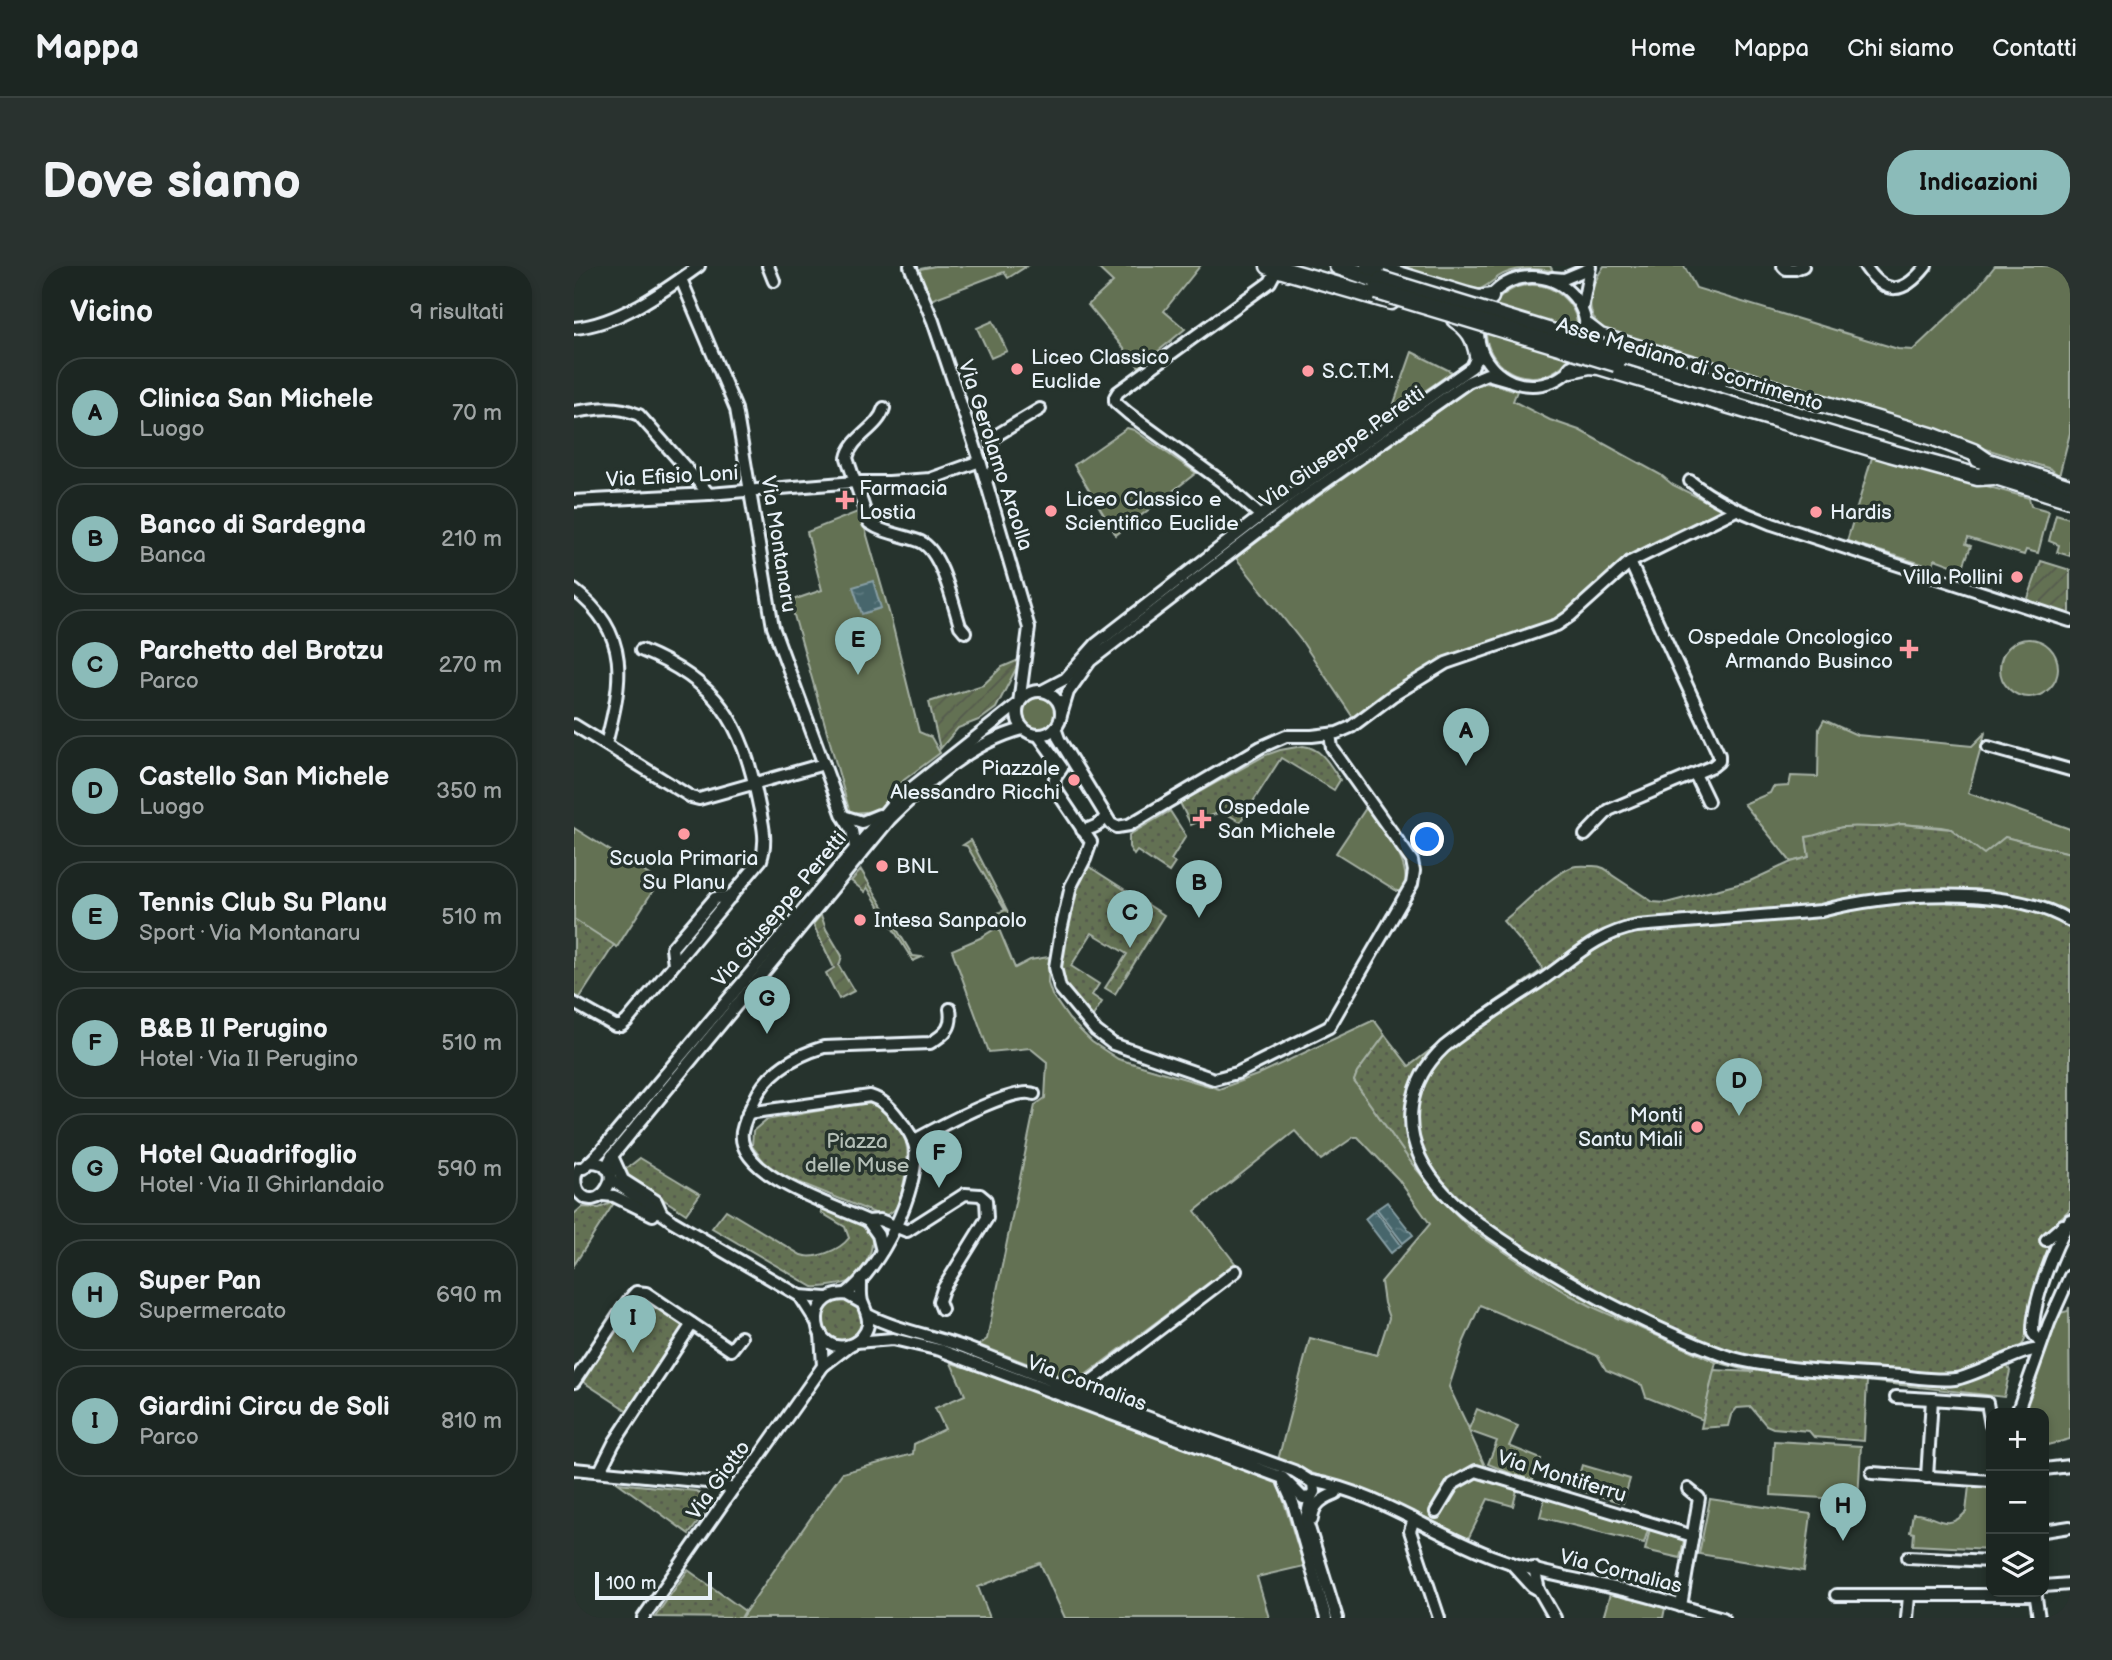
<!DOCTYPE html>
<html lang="it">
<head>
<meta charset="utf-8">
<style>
	:root { --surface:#1c2622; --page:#29322f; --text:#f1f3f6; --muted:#a0a5a5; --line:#3a4340; --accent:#8bbbb9 }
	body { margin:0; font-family:"Balsamiq Sans",sans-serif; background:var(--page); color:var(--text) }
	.controls { position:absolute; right:21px; bottom:21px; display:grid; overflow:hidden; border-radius:14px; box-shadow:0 4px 10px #0003 }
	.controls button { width:63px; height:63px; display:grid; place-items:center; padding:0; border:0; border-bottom:2px solid var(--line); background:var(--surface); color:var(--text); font:35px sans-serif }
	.scale { position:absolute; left:21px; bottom:18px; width:117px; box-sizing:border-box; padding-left:7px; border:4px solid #e8f1f8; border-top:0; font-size:19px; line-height:24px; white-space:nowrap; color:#e8f1f8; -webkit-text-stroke:5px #26332d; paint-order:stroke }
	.you { position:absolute; left:854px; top:574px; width:24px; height:24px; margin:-18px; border:5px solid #fff; border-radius:50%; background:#1a73e8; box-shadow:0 0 0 10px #1a73e833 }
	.badge { display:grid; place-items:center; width:46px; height:46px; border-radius:50%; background:var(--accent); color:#111; font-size:23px; font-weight:700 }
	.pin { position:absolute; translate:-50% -58px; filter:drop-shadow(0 2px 4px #0008) }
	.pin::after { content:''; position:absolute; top:37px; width:24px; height:21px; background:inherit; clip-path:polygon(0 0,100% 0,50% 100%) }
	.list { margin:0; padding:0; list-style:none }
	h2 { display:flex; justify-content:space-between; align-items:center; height:91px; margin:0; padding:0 28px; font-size:30px }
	h2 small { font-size:23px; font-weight:400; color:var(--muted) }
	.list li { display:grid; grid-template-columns:46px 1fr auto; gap:21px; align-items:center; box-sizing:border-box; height:112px; margin:0 14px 14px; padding:0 14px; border:2px solid var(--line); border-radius:28px }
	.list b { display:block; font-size:26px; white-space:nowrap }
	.list p { margin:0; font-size:23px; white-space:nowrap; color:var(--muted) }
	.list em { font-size:23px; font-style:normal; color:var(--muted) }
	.icon { flex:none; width:38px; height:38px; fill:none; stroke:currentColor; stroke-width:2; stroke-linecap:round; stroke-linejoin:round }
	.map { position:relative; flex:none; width:1496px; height:1352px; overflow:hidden; border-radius:28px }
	header { display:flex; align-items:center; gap:42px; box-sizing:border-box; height:98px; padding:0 35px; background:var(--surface); border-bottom:2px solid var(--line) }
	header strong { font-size:33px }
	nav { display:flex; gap:38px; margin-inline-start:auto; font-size:24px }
	.intro { display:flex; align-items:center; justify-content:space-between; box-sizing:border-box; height:168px; padding:0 42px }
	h1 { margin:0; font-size:49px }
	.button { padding:18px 32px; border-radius:28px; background:var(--accent); color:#111; font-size:24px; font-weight:700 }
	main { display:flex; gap:42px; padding:0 42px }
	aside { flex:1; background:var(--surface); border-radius:28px; box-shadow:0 4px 10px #0003 }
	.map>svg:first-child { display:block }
</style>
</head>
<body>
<header>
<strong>Mappa</strong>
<nav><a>Home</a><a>Mappa</a><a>Chi siamo</a><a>Contatti</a></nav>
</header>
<div class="intro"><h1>Dove siamo</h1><a class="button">Indicazioni</a></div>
<main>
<aside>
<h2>Vicino<small>9 risultati</small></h2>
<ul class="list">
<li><span class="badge">A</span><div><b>Clinica San Michele</b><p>Luogo</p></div><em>70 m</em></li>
<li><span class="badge">B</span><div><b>Banco di Sardegna</b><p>Banca</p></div><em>210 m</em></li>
<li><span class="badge">C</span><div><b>Parchetto del Brotzu</b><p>Parco</p></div><em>270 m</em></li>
<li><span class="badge">D</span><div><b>Castello San Michele</b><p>Luogo</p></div><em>350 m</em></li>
<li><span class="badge">E</span><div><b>Tennis Club Su Planu</b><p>Sport · Via Montanaru</p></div><em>510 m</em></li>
<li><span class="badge">F</span><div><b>B&amp;B Il Perugino</b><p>Hotel · Via Il Perugino</p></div><em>510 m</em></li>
<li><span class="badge">G</span><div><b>Hotel Quadrifoglio</b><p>Hotel · Via Il Ghirlandaio</p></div><em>590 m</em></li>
<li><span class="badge">H</span><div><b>Super Pan</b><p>Supermercato</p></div><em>690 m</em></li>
<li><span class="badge">I</span><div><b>Giardini Circu de Soli</b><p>Parco</p></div><em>810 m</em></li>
</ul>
</aside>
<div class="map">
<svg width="1496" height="1352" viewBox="0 0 1496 1352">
	<defs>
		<pattern id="park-dots" width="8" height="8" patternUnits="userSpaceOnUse" patternTransform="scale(1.75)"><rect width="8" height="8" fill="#647152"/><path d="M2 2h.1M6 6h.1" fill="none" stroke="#545a4e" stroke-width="1.8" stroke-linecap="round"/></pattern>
		<pattern id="garden-furrows" width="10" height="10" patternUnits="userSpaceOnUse" patternTransform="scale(1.75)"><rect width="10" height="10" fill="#647152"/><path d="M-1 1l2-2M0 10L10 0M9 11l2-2" fill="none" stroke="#545a4e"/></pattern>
		<pattern id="water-ripples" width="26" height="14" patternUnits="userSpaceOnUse" patternTransform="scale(1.75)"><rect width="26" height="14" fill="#46666c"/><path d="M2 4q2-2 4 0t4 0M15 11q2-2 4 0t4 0" fill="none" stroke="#617c82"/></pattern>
	</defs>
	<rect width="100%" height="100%" fill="#26332d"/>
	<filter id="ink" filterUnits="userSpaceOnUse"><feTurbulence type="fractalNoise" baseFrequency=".0143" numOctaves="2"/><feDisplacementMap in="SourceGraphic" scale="14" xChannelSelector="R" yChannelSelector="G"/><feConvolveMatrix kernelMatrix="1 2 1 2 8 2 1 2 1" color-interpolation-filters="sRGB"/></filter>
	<g filter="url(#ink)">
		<g fill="#647152" stroke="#a6b1a5" stroke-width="2">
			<path d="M361 0H453L434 12 430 6 354 35 341 4Z"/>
			<path d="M522 0H626L590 45 611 63 565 101 514 39 539 16Z"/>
			<path d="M815 0H976L979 5C959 2 942 0 924 11 916 17 910 23 900 25Z"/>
			<path d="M1030 0H1110L1122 22 1324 83 1339 84 1401 25 1421 0H1496V167L1485 210 1477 203 1031 65C1007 46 1016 21 1030 0Z"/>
			<circle cx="958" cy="65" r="46"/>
			<path d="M419 55 433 85 417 92 403 62Z"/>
			<path d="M838 86 878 106 816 149Z"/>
			<path d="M911 117 920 118 943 125 939 135 976 154 1005 164 1087 209 1099 219 1146 242 1145 245 1080 276 1048 295 1000 339 977 356 895 382 860 398 780 453 729 377 662 292 732 239 899 121Z"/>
			<path d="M553 162 560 164 622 207 542 269 500 199Z"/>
			<path d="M1299 188 1455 232 1457 240 1475 245 1464 287 1452 284 1450 289 1394 272 1392 278 1397 280 1388 303 1361 293 1358 301 1273 275Z"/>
			<path d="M286 245 317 353 345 466 357 471 366 487 330 514 303 545 276 547 216 335 248 324 233 266Z"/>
			<path d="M1482 248 1495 252 1496 249V290L1483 286 1485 279 1475 275Z"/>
			<circle cx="1455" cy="402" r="29"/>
			<circle cx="464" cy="447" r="17"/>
			<path d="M1250 454 1283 469 1398 480 1411 467 1394 527 1496 563V587L1431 571 1410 589 1377 563 1367 561 1327 558 1316 562 1268 561 1243 570 1232 571 1235 591 1217 596 1170 538 1196 527 1199 521 1215 520 1217 510 1244 511 1245 463Z"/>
			<path d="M792 542C808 565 839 594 830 625H823L762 587Z"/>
			<path d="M0 562 85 615 43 681 0 654Z"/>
			<path d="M424 661 441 702 456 694 475 691 474 717 478 729 495 753 518 776 544 793 645 823 683 809 800 754 811 769 783 807 780 815 839 899 870 936 898 964 996 1029 1142 1096 1129 1154 1072 1131 1068 1119 1032 1104 1024 1090 906 1039 890 1075 875 1121 895 1163 903 1143 944 1160 935 1180 967 1193 958 1216 914 1198 923 1175 895 1165 916 1211 944 1220 939 1240 914 1233 894 1273 844 1248 704 1194 736 1072 803 1089 815 1052 810 1037 807 1016 856 958 824 913 784 871H780L747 894 721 865 621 945 661 997 502 1116 405 1079 413 1073 461 839 471 832 473 796 456 782 415 786 378 684 406 672Z"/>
			<path d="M1495 1041 1496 1173 1470 1180V1147H1449L1486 1047 1494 1045Z"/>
			<path d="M377 1097 410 1107 704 1217 730 1300 683 1311 695 1352H491L466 1297 404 1321 416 1352H167L268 1207 339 1188 340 1178 371 1163 361 1142 391 1129Z"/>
			<path d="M1200 1175 1287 1180 1284 1234 1197 1229Z"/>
			<path d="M1008 1199 1056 1213 1049 1237 1001 1223Z"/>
			<path d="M1395 1220 1417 1221V1283L1339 1279 1340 1267 1336 1266 1339 1248C1360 1246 1371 1269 1392 1246Z"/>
			<path d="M971 1231 1075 1260 1070 1277 966 1251Z"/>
			<path d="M1136 1233 1237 1248 1230 1305 1125 1288Z"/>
			<path d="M1076 1262 1111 1270 1106 1292 1071 1284Z"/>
			<path d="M1036 1328 1091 1342 1089 1352H1029Z"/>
		</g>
		<g fill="url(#park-dots)" stroke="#a6b1a5" stroke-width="2">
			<path d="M729 480C748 482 756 499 766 514L760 524 707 492 666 556 648 545 617 559 606 537 692 489 706 484Z"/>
			<path d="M596 545 612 570 597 594 601 597 595 606 563 585 560 589 555 581V569Z"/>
			<path d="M1327 558 1377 563 1410 588 1431 571 1496 587V943L1471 967 1470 971 1476 980 1450 1076 1444 1084 1430 1092 1436 1105 1430 1131 1293 1115 1290 1175 1240 1171 1235 1165 1199 1162 1192 1159 1177 1141 1163 1142 1157 1149 1154 1160 1127 1162 1140 1104 1180 1106 1142 1096 1021 1042 996 1029 898 964 870 936 839 899 780 815 783 807 811 769 835 800 918 738 968 704 967 699 929 655C952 638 971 613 998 601 1003 599 1013 600 1019 600 1027 600 1033 602 1038 609L1079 636 1092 637 1176 615 1217 596 1235 591 1232 571C1245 570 1257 562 1270 561 1290 559 1308 564 1327 558Z"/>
			<path d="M514 600 590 649 541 728 531 722 553 688 518 667 497 700 525 718 518 729 528 736 517 753 489 720 487 708C490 672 494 630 514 600Z"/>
			<path d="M0 653 40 679 5 733 0 729Z"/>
			<path d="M295 836C312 841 331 864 333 882 335 893 328 933 322 942 318 947 313 949 308 950L212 911 194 901 178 880 179 865 192 854Z"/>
			<path d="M66 892 126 928 112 948 53 910 52 903Z"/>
			<path d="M37 937H40L0 999V948L8 941 25 942Z"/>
			<path d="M246 941C258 946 283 953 292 962 307 975 290 1006 277 1015 272 1018 245 1022 239 1021L138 962 152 944 227 989C241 994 266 984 275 972L271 961 248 947Z"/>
			<path d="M65 1029 110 1059 54 1145 8 1115Z"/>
			<circle cx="268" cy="1054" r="21"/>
			<path d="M44 1217 122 1225 135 1231 134 1243 115 1268Z"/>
			<path d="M114 1304 171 1345 167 1352 81 1351Z"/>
		</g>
		<g fill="url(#garden-furrows)" stroke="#a6b1a5" stroke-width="2">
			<path d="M1467 295 1496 304V348L1453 335Z"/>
			<path d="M447 393 422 442 407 453 384 462 366 483 355 436 409 419 428 401Z"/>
			<path d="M397 574 436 650 408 662 403 656 431 644 393 580 389 579Z"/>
			<path d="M287 604 339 690 348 691 339 695 293 621 291 626 277 615Z"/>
			<path d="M247 649 252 663 268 690 265 700 280 725 265 733 252 707 260 702 239 658Z"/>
		</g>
		<g fill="url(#water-ripples)" stroke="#879ea4" stroke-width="2">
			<path d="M299 315 307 342 288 348 279 321Z"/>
			<path d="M813 936 839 969 829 977 803 943Z"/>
			<path d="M801 944 827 979 817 987 791 953Z"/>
		</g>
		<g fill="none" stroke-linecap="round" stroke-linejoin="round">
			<g stroke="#e8f1f8" stroke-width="16">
				<g id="minor">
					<path d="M194 0 200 15"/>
					<path d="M1209 0 1212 3H1221L1229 0"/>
					<path d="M1291 0C1312 31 1330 28 1352 0"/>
					<circle cx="958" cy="65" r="54"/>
					<path d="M978 12 990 13 1014 3"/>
					<path d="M107 13 162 143 199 361 269 550 278 565 281 581"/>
					<path d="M1008 43 1016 1"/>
					<path d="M0 62C44 58 89 26 125 0"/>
					<path d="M310 142C304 163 277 171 273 192L295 257C311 268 330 269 347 276 368 286 379 338 386 360L391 366"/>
					<path d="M0 146C24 142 42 139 65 149L135 228"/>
					<path d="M412 215 421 202 418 174 423 169 466 143"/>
					<path d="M1116 215C1140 235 1170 247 1198 258L1496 355"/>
					<path d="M0 235 135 228 281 216H315L356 213 406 195"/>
					<path d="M687 250 647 215 555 148 541 136V131L544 126 696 16 703 3"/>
					<path d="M0 324C58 368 48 416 32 478"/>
					<circle cx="465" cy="447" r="22"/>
					<path d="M468 425 491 413 522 378 692 246 898 101 905 86"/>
					<path d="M487 449 494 426 516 395 723 236 894 116 913 108 934 114"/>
					<path d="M0 459 117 531 125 533 250 498"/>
					<path d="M481 462 485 473 537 558 543 561 555 559 687 481 712 470H738L763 467 777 461 818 430 872 397 983 359 996 350 1056 296 1162 244"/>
					<path d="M465 470 488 502 481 512 480 521 517 576 511 593 497 620 487 665 481 701 486 722 522 765 539 778 640 813 663 807 755 761 838 618 840 605 838 595 758 482 756 468"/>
					<path d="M1414 481 1496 504"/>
					<path d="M1121 508 1134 535"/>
					<path d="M269 550 288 556 305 549"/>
					<path d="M508 564C517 563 527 559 532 550"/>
					<path d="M1011 569 1035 544 1139 500 1145 495V489L1056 296"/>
					<path d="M100 698 98 682 141 632 157 631"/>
					<path d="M0 737 41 760H47L53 755 187 594C194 574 188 555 184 535 168 456 143 415 67 384"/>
					<path d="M174 847 296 830C309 834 317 842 325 853 332 861 339 870 341 881 346 924 306 1003 272 1028"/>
					<path d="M339 875C359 864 441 819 460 828"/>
					<path d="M38 890 49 914 82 935 87 946"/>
					<path d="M16 896 27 885 320 536 445 437 455 362 406 195 359 55 336 0"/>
					<path d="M16 896C61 897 21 956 3 923 0 915 1 908 5 902H10Z"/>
					<path d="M32 902 38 890 316 553C352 517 398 476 449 463"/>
					<path d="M37 913C56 929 79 940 98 955L226 1030 242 1055"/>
					<path d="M29 929 40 930 79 949"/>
					<path d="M294 955 304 969 308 985"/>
					<path d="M1472 974 1489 959"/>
					<path d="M287 1017C287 1024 286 1032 289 1038 292 1046 295 1051 294 1059 292 1068 285 1076 276 1079 239 1091 227 1027 272 1028L288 1037"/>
					<path d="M226 1030 253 1032"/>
					<path d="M368 1043 365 1035 369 1023 413 952 412 934 406 929 391 928 333 965 306 954 294 955C262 940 162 910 168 866 170 856 175 845 180 835 193 806 220 790 250 781L356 777C372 768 379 761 376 743"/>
					<path d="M247 1068 249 1100"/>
					<path d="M282 1076 319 1073 366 1084 709 1212 729 1232 737 1231 740 1226 739 1217 720 1205C611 1166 502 1125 395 1083 361 1070 325 1065 294 1049"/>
					<path d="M1467 1078 1459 1067C1458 1036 1480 982 1496 954"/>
					<path d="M1465 1084C1452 1080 1401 1111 1381 1113 1364 1115 1345 1112 1328 1110 1291 1108 1254 1106 1217 1102 1193 1099 1166 1096 1144 1087 1076 1061 1011 1027 950 988 900 956 828 909 838 840 841 817 853 797 870 781 900 757 933 737 965 716 999 693 1021 668 1063 660L1247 645C1313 627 1436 618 1496 655"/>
					<path d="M0 1116 54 1035 62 1026 72 1027 157 1084 167 1071"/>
					<path d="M503 1126 662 1005"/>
					<path d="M1322 1131 1358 1133"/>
					<path d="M1443 1147 1475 1057 1496 1010"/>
					<path d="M0 1203 133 1216 159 1223"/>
					<path d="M1470 1203 1496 1200"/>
					<path d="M26 1205 40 1177 118 1058"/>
					<path d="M1298 1207 1417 1215"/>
					<path d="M1353 1211 1358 1133 1413 1137 1417 1159"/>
					<path d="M737 1215C803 1226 860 1269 923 1292 966 1308 1013 1315 1057 1326 1088 1333 1118 1344 1149 1352"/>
					<path d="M710 1217 719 1237 752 1352"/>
					<path d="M737 1231 732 1252 763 1352"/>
					<path d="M862 1246 879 1218 902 1205 1119 1270"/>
					<path d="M738 1253C739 1238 749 1232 762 1227"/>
					<path d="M840 1253 836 1265 865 1352"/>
					<path d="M1470 1265 1496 1261"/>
					<path d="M1334 1291 1417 1295"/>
					<path d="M937 1297 958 1320 965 1324"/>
					<path d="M960 1302 965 1324 981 1352"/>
					<path d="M1470 1320 1496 1318"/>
					<path d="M1461 1326 1465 1352"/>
					<path d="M1262 1329H1462"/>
					<path d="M1107 1340 1125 1232 1114 1223"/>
					<path d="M69 1352 159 1223 177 1202 249 1100 276 1079"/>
					<path d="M1333 1352 1335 1330"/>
				</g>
			</g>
			<g stroke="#e8f1f8" stroke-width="21">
				<g id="highway">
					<path d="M695 0 817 35"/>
					<path d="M764 0 804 14"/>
					<path d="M795 0 893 30 905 33 916 31"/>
					<path d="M881 53C896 63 901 72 904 89"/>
					<path d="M1013 61 1026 71 1360 171 1399 186 1412 195"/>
					<path d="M998 103 1016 99 1025 100 1316 187 1404 211 1420 210"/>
					<path d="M1405 193 1496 222"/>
					<path d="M1412 207 1496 233"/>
				</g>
			</g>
			<use href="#minor" stroke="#26332d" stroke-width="10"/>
			<use href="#highway" stroke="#26332d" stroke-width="16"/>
			<g stroke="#e8f1f8" stroke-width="21" stroke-linecap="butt">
				<g id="highway-bridge">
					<path d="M807 14 1144 117"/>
					<path d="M803 25 1042 97"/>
				</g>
			</g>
			<use href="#highway-bridge" stroke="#26332d" stroke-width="16"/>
		</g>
	</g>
	<g fill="#ff9aa2" stroke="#26332d" stroke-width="2.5">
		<circle cx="443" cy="103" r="7"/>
		<circle cx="734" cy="105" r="7"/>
		<path d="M267.5 223.5h7v7h7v7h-7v7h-7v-7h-7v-7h7z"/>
		<circle cx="477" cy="245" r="7"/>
		<circle cx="1242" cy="246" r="7"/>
		<circle cx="1443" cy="311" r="7"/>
		<path d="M1331.5 372.5h7v7h7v7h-7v7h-7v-7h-7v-7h7z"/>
		<circle cx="500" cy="514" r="7"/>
		<path d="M624.5 542.5h7v7h7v7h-7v7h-7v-7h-7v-7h7z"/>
		<circle cx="110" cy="568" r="7"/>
		<circle cx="308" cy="600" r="7"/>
		<circle cx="286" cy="654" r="7"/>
		<circle cx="1123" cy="861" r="7"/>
	</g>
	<g text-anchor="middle" stroke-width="7" stroke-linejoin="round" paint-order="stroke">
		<g font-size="21" fill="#e8f1f8" stroke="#26332d" text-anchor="start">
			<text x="457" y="98">Liceo Classico<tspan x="457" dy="24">Euclide</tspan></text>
			<text x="748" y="112">S.C.T.M.</text>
			<text x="285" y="229">Farmacia<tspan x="285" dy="24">Lostia</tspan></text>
			<text x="491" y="240">Liceo Classico e<tspan x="491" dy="24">Scientifico Euclide</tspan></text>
			<text x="1256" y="253">Hardis</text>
			<text x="1429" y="318" text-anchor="end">Villa Pollini</text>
			<text x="1319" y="378" text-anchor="end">Ospedale Oncologico<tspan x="1319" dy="24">Armando Businco</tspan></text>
			<text x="486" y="509" text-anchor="end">Piazzale<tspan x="486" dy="24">Alessandro Ricchi</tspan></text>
			<text x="644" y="548">Ospedale<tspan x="644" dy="24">San Michele</tspan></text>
			<text x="110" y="599" text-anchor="middle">Scuola Primaria<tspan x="110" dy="24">Su Planu</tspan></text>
			<text x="322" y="607">BNL</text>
			<text x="300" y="661">Intesa Sanpaolo</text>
			<text x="1109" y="856" text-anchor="end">Monti<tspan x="1109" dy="24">Santu Miali</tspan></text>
		</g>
		<g font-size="21" fill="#e8f1f8" stroke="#26332d">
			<text transform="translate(1116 98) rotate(17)" y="7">Asse Mediano di Scorrimento</text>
			<text transform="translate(768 181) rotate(-35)" y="7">Via Giuseppe Peretti</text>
			<text transform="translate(422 189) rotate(72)" y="7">Via Gerolamo Araolla</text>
			<text transform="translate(98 210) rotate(-3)" y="7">Via Efisio Loni</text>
			<text transform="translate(205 278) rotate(81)" y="7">Via Montanaru</text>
			<text transform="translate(205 643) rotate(-50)" y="7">Via Giuseppe Peretti</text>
			<text transform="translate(513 1117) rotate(20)" y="7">Via Cornalias</text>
			<text transform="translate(988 1210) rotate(17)" y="7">Via Montiferru</text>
			<text transform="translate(144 1214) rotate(-54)" y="7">Via Giotto</text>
			<text transform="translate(1047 1305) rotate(14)" y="7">Via Cornalias</text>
		</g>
		<g font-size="21" fill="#b3beb6" stroke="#26332d">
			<text x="283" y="882">Piazza<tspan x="283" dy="24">delle Muse</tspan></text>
		</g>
	</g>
</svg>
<div class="controls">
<button>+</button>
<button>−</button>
<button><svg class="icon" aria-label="layers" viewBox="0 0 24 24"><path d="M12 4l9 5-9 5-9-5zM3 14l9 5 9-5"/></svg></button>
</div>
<div class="scale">100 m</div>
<div class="you"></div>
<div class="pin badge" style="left:892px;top:500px">A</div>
<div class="pin badge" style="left:625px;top:652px">B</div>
<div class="pin badge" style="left:556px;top:682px">C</div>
<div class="pin badge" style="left:1165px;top:850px">D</div>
<div class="pin badge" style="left:284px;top:409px">E</div>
<div class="pin badge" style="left:365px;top:922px">F</div>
<div class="pin badge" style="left:193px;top:768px">G</div>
<div class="pin badge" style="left:1269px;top:1275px">H</div>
<div class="pin badge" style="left:59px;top:1087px">I</div>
</div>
</main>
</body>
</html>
